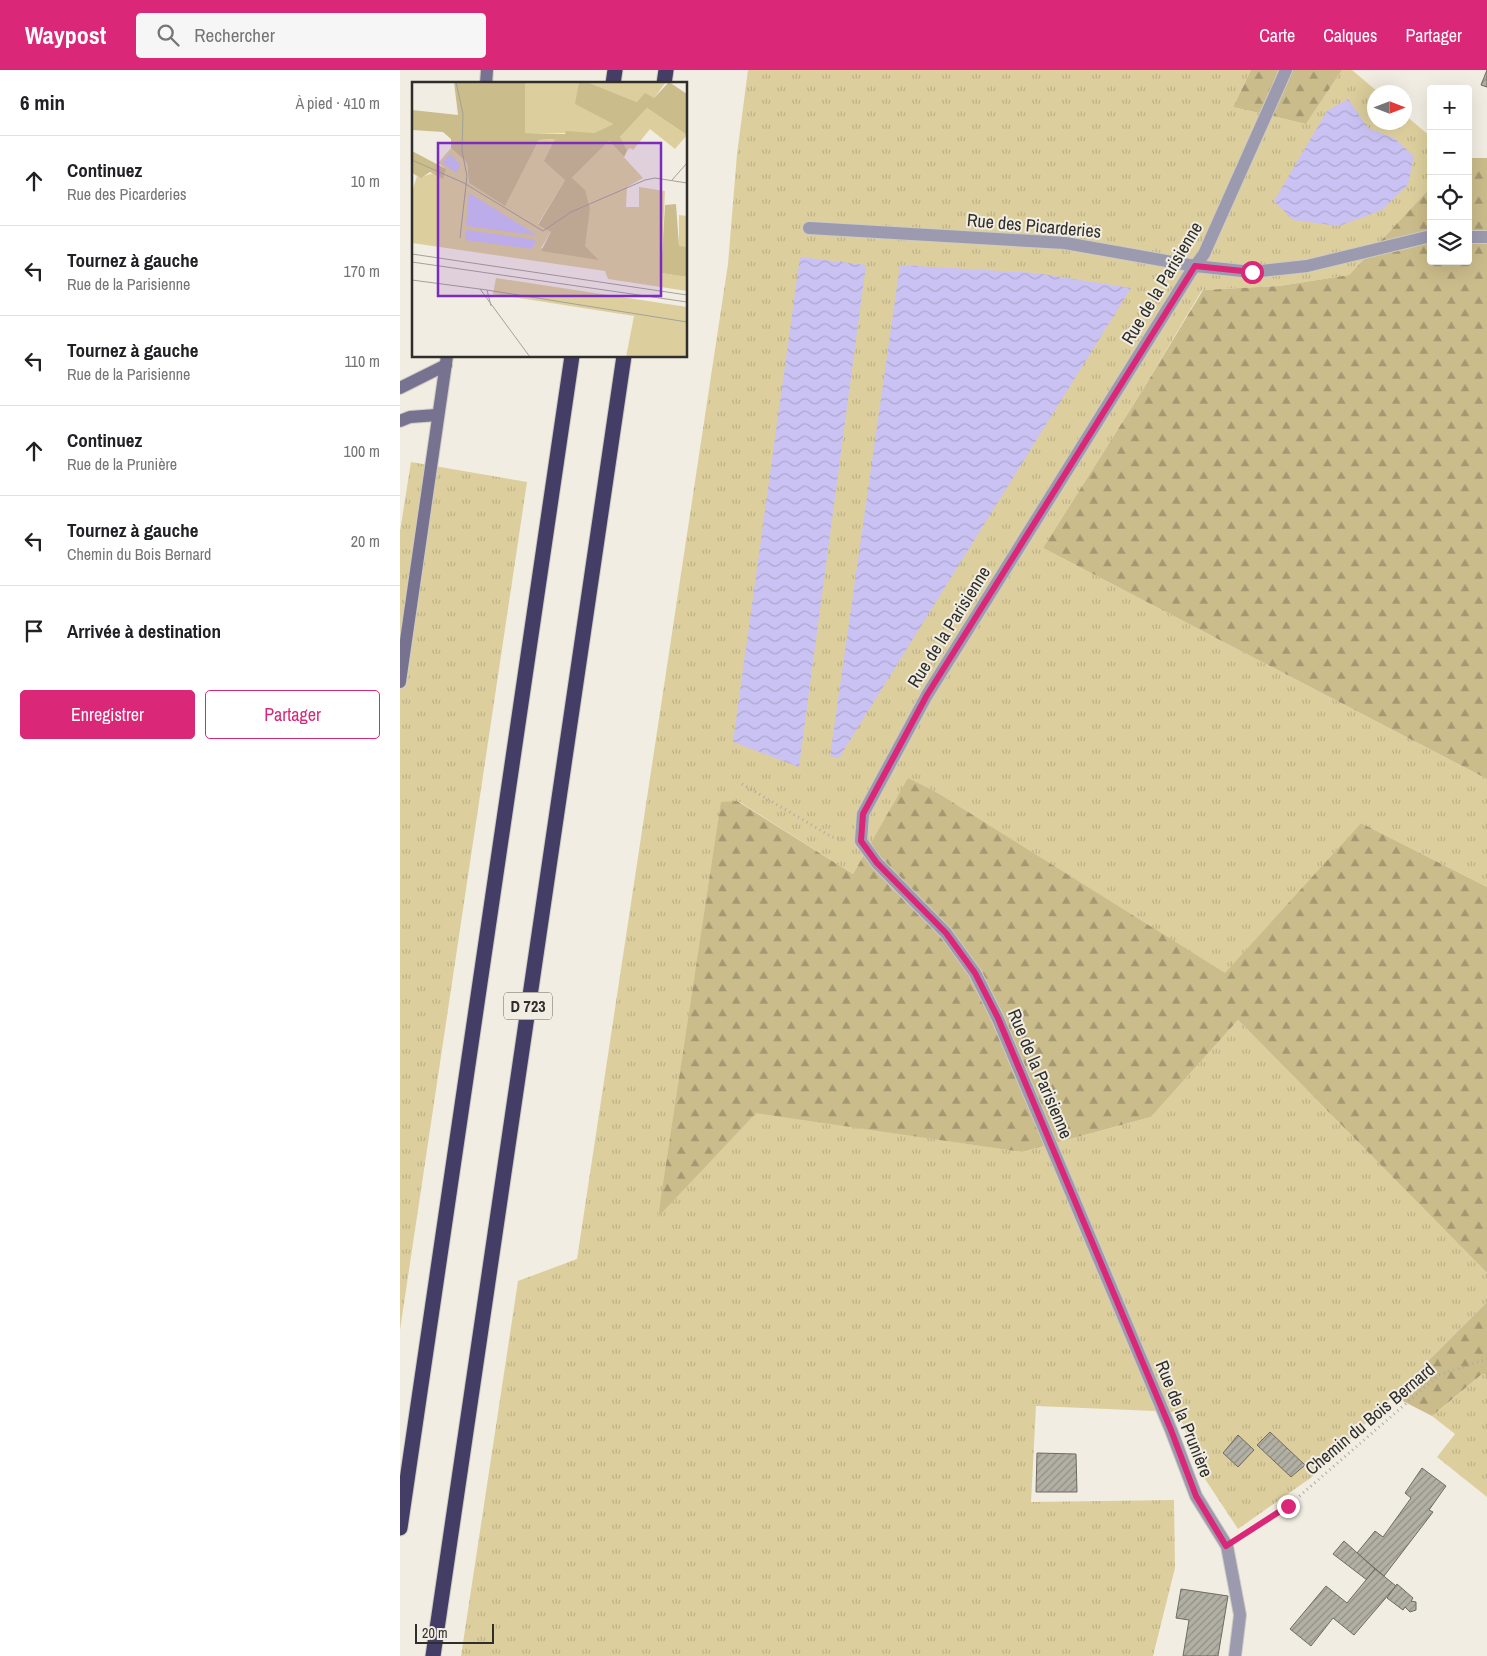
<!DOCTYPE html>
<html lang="fr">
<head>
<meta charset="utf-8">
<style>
	:root { --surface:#fff; --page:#f6f6f6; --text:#202124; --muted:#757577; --line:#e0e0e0; --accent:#db2777 }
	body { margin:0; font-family:"Archivo Narrow",sans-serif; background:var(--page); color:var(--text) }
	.controls { position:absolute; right:15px; top:15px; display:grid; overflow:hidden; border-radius:5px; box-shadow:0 5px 20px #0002 }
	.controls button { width:45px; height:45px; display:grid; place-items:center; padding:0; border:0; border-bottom:1px solid var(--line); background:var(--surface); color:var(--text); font:25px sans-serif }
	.compass { position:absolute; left:967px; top:15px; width:45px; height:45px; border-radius:50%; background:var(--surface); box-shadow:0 5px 20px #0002; rotate:90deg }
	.scale { position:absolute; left:15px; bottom:12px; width:79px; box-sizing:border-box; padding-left:5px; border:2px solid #302e2a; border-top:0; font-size:14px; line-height:18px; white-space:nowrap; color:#302e2a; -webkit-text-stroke:4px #f1ede2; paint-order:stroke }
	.stop { position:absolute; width:15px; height:15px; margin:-11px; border:4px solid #db2777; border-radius:50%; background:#fff }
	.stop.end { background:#db2777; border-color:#fff; box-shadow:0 1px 5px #0008 }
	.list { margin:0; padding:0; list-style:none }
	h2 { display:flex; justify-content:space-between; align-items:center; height:65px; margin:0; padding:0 20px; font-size:21px }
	h2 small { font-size:16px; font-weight:400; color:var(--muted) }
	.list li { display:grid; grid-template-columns:32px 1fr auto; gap:15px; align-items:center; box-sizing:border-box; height:90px; padding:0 20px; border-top:1px solid var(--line) }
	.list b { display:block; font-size:19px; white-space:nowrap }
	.list p { margin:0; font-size:16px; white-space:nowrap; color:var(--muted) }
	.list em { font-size:16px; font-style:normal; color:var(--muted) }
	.actions { display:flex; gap:10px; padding:15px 20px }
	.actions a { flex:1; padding:11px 0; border:1px solid var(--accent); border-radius:5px; text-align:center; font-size:18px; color:var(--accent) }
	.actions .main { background:var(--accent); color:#fff }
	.icon { flex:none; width:28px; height:28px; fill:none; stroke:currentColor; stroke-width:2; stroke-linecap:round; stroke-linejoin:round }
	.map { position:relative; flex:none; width:1087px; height:1586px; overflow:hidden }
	header { display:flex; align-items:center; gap:30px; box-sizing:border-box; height:70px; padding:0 25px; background:var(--accent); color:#fff }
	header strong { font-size:24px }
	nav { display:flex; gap:28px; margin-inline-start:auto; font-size:18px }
	.search { width:350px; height:45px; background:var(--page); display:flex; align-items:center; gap:12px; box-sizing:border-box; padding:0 18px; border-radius:5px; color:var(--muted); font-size:19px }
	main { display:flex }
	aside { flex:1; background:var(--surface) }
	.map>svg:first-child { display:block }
</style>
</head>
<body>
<header>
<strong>Waypost</strong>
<div class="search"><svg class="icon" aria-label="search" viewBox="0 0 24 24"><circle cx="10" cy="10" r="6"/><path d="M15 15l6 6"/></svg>Rechercher</div>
<nav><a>Carte</a><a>Calques</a><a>Partager</a></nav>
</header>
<main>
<aside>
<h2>6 min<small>À pied · 410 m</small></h2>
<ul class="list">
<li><svg class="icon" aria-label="ahead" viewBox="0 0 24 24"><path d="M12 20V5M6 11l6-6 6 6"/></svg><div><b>Continuez</b><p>Rue des Picarderies</p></div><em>10 m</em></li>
<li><svg class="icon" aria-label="left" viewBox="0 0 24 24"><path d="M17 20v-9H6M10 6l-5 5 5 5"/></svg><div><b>Tournez à gauche</b><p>Rue de la Parisienne</p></div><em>170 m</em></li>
<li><svg class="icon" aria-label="left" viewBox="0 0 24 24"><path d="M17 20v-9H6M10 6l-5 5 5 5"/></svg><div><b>Tournez à gauche</b><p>Rue de la Parisienne</p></div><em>110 m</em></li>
<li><svg class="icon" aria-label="ahead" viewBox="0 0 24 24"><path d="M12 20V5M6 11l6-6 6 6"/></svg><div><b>Continuez</b><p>Rue de la Prunière</p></div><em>100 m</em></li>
<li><svg class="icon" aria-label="left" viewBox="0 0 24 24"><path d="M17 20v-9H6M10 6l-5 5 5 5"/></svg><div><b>Tournez à gauche</b><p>Chemin du Bois Bernard</p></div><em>20 m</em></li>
<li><svg class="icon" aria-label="arrive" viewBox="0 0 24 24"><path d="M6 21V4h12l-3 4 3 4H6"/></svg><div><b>Arrivée à destination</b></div></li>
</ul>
<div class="actions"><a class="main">Enregistrer</a><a>Partager</a></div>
</aside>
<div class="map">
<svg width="1087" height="1586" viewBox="0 0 1087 1586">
	<defs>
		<pattern id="grass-tufts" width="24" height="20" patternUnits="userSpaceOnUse" patternTransform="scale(1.25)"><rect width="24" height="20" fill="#ddcf9d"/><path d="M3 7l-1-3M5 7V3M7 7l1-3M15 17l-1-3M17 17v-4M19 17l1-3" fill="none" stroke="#beb287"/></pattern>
		<pattern id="forest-firs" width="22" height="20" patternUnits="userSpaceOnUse" patternTransform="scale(1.25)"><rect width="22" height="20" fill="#cbbc8b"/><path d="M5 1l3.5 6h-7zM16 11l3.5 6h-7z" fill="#a59972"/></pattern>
		<pattern id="water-waves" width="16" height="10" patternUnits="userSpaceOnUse" patternTransform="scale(1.25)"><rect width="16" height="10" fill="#c9c2f3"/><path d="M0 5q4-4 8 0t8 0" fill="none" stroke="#ada7d0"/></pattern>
		<pattern id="building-hatch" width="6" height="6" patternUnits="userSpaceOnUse" patternTransform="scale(1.25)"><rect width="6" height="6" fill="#b2afa4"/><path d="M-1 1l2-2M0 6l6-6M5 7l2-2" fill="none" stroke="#918f86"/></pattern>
	</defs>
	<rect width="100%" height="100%" fill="#f1ede2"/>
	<g fill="url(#grass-tufts)">
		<path d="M348 0H851L833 37 906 54 942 0H952L978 22H974V52H1004L1005 45 1031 67V117L949 205 879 216 802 220 742 321 643 478 1087 709V817L961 753 825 904 538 723 508 709 453 804 338 731 258 1146 356 1042 622 1082 751 1047 838 950 1087 1203V1232L912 1407 838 1459 801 1403 778 1342 636 1336 631 1432 774 1430 775 1498 753 1586H61L118 1211 177 1189 328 194 337 84Z"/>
		<path d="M11 392 127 412 0 1260V461Z"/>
		<path d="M1082 1304H1087V1427L1037 1387 1055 1364 1032 1346Z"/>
	</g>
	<g fill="url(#forest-firs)">
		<path d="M851 0H942L906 54 833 37Z"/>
		<path d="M1068 88H1087V709L643 478 742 321 803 220 879 216 949 205 1031 117V191H1068Z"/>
		<path d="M508 708 538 723 825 903 961 753 1087 817V1203L838 950 751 1047 622 1082 356 1043 258 1147 321 732 337 731 453 804Z"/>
		<path d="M1087 1232V1304H1082L1032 1346 993 1326Z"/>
	</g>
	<g fill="url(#water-waves)">
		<path d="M948 29 968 58 994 68 1014 86 1008 115 982 140 939 156 893 150 874 131 927 41Z"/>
		<path d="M400 187 466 195 399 697 333 672Z"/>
		<path d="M500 195 636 203 731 218 439 688 430 686Z"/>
	</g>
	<g fill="url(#building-hatch)" stroke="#6d6a60">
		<path d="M1087 0V17L1081 15Z"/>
		<path d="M870 1362 905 1395 891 1407 857 1375Z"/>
		<path d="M838 1365 854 1380 838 1397 823 1383Z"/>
		<path d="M637 1383 676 1384 677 1422H636Z"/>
		<path d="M1022 1398 1046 1416 1029 1440 1033 1442 984 1506 957 1483 975 1461 983 1467 1011 1428 1005 1423Z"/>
		<path d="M944 1471 975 1499 967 1510 933 1484Z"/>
		<path d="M975 1499 996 1516 954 1565 933 1548 911 1576 890 1559 926 1516 947 1533Z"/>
		<path d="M997 1514 1013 1528 1011 1531 1016 1532V1540L1010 1542 1005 1537 1003 1540 987 1528Z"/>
		<path d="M781 1519 828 1526 818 1586H783L789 1550 776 1548Z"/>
	</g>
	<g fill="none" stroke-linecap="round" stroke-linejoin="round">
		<g stroke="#cecbc1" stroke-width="14">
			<g id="street">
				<path d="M409 158 665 173 795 196 852 202 907 196 1031 166"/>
				<path d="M1068 167H1087"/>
				<path d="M835 1586 840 1545 827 1476 796 1426 771 1360 598 949 575 903 546 863 477 793 461 771 463 744 527 625 790 203 804 184 886 0"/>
			</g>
		</g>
		<g stroke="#cecbc1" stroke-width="14">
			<g id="secondary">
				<path d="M86 14 87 0"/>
				<path d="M0 318 46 295"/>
				<path d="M0 351 10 347 37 345"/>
				<path d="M0 612 47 286"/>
			</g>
		</g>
		<g stroke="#cecbc1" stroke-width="17">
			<g id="highway">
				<path d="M213 14 215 0"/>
				<path d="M264 14 266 0"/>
				<path d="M0 1458 172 286"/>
				<path d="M33 1586 224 286"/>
			</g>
		</g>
		<g stroke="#aeaba2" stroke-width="3" stroke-dasharray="1 4" stroke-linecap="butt">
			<path d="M342 714 432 767 443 769"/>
			<path d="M842 1466 888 1436 1039 1305 1087 1289"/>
		</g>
		<use href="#street" stroke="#9c9aaf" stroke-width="12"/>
		<use href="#secondary" stroke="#76728f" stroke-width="12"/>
		<use href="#highway" stroke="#443d65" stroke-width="15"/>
	</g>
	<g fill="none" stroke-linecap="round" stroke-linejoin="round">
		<path stroke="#db2777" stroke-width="6" d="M852 202 795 196 527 625 463 744 461 771 477 793 546 863 575 903 598 948 771 1360 796 1426 826 1476 888 1436"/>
	</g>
	<g text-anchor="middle" stroke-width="4" stroke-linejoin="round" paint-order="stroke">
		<rect fill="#f1ede2" stroke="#6a6761" stroke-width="1" x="104" y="922.5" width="48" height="27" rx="4"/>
		<g font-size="16" font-weight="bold" fill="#302e2a">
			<text x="128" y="942">D 723</text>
		</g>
		<g font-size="18" fill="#302e2a" stroke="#f1ede2">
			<text transform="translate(634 156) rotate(5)" y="6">Rue des Picarderies</text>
			<text transform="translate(762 213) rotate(-59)" y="6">Rue de la Parisienne</text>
			<text transform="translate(549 557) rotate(-58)" y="6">Rue de la Parisienne</text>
			<text transform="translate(640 1004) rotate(67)" y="6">Rue de la Parisienne</text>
			<text transform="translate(784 1349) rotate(68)" y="6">Rue de la Prunière</text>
			<text transform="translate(970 1349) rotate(-40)" y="6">Chemin du Bois Bernard</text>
		</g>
	</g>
	<g transform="translate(12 12)">
		<rect width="275" height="275" fill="#f1ede2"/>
		<path d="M113 0H167L164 22 201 42 182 51H113ZM175 0H254L242 16 225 20ZM235 26 275 53 263 67 238 47 221 68 218 66 215 69 209 62 208 55ZM143 57 153 98 126 142 139 150 129 166 186 177 172 164 178 127 160 96 197 59 231 96 215 105 214 125H227V105L253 109 249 191 275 195V209L196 197 193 189 0 161V110L5 94 9 95 34 87 26 81 39 66 55 81 57 101 93 123 127 58ZM267 133 275 134V194L274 165H267ZM84 196 275 225V275H214L222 234 81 212Z" fill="#ddcf9d"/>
		<path d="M42 0H113V51L153 52 154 49 182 51 201 42 163 22 167 0H175L225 20 233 11 242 16 257 0 275 12V53L235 26 208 55 215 69 212 75 197 59 160 96 173 108 178 127 173 164 187 178 129 169 139 150 126 143 153 98 132 79 143 57 127 58 93 124 57 101 55 81 39 66V57L31 50 0 48V28L46 33ZM0 69 34 87 31 97 18 90 9 96 0 91ZM264 122 267 164 274 165 275 195 249 191 253 123Z" fill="#cbbc8b"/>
		<path d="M38 72 48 82 45 91 30 81ZM57 111 123 152 122 153 54 144ZM54 148 124 158 120 167 53 158Z" fill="#c9c2f3"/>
		<path fill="none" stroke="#a4a198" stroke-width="1" d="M44 0 51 32 50 69 55 94 48 156M0 78 52 101 131 149 159 130 233 98 243 96 275 101M260 98 275 81M0 172 275 213M0 180 275 220M0 198 75 208 79 224M68 207 118 275M75 208 275 240"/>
		<path fill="#7b2cbf" fill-opacity="0.15" stroke="#7b2cbf" stroke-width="2.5" d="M26 61H249V214H26Z"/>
		<rect width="275" height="275" fill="none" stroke="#302e2a" stroke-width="2.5"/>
	</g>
</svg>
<div class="controls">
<button>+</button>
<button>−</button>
<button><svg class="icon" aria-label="locate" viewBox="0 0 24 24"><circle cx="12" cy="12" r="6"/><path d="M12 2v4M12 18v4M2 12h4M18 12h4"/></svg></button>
<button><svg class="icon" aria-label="layers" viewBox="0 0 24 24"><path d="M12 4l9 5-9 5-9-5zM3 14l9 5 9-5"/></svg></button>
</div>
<svg class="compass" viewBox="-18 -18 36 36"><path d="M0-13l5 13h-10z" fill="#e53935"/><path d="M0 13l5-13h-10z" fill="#757577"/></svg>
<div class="scale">20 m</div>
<div class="stop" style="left:852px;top:202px"></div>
<div class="stop end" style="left:888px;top:1436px"></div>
</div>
</main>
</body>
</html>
